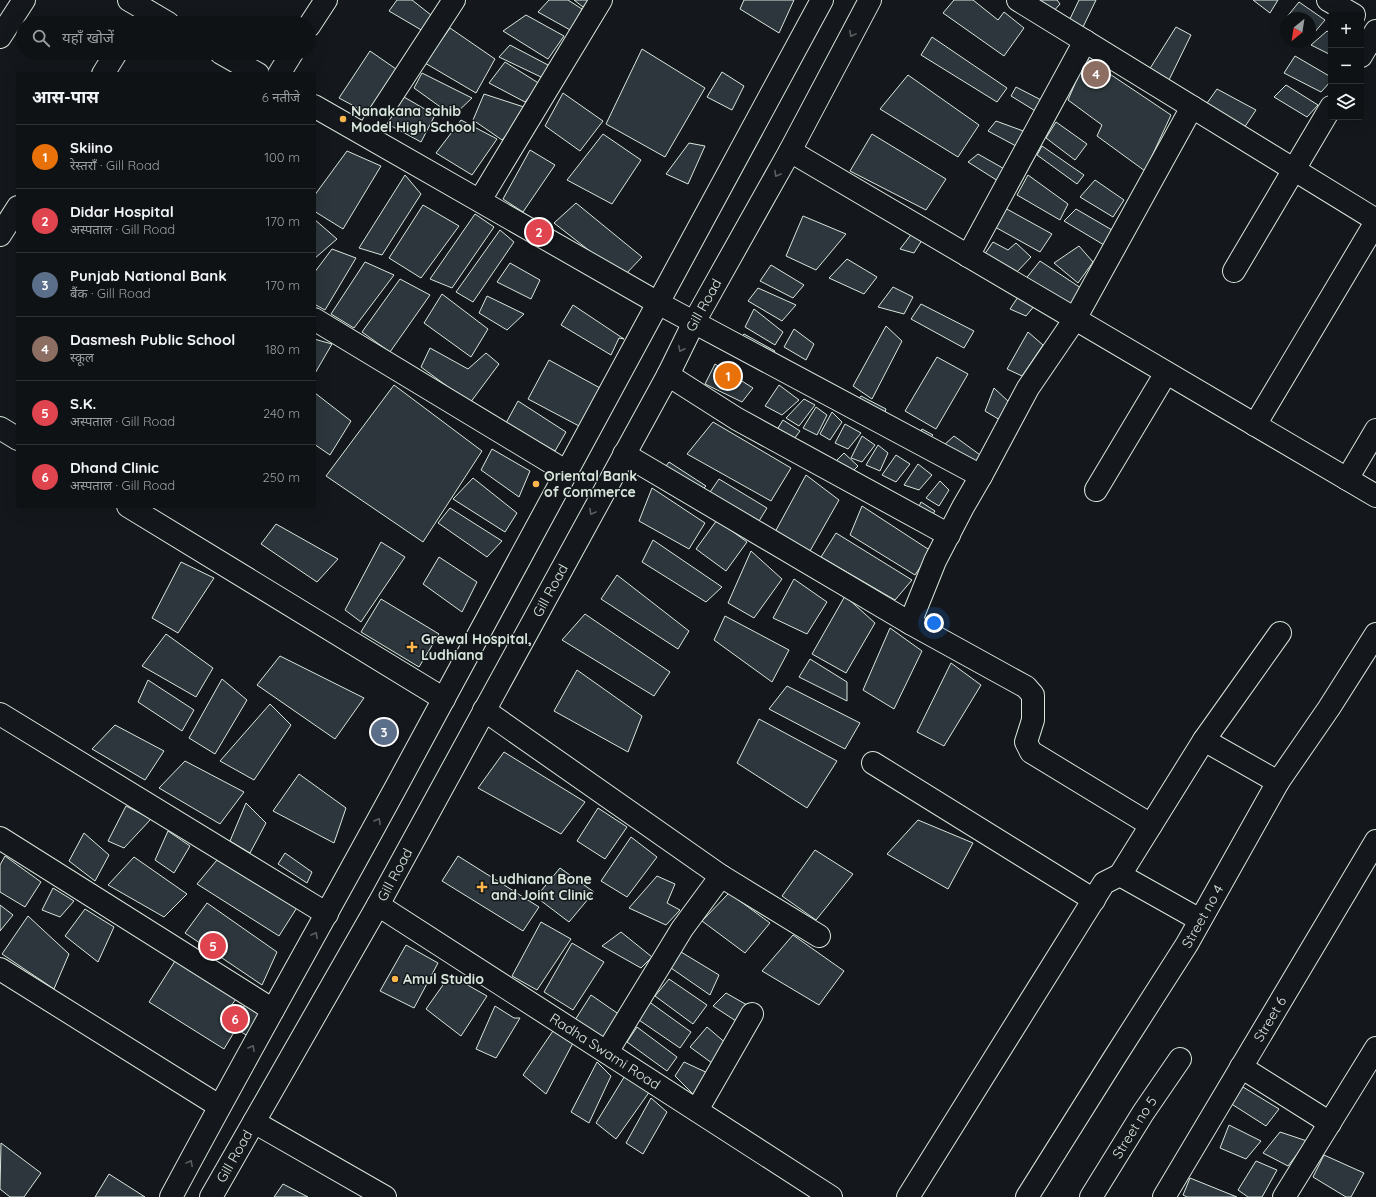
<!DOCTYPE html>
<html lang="hi">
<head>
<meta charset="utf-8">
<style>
	:root { --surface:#0f1215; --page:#181b1e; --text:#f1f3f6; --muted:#9b9ea0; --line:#2f3234; --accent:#0b8043 }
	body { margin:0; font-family:Quicksand,"Noto Sans Devanagari",sans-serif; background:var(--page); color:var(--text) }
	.controls { position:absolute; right:12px; top:12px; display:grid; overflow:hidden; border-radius:4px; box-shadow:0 4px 16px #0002 }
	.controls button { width:36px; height:36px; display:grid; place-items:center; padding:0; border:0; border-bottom:1px solid var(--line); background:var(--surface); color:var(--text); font:20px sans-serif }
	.compass { position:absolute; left:1280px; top:12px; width:36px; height:36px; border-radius:50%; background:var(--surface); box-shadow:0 4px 16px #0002; rotate:210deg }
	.you { position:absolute; left:934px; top:623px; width:14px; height:14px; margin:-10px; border:3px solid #fff; border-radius:50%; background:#1a73e8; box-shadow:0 0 0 6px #1a73e833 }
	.badge { display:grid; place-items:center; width:26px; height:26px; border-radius:50%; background:var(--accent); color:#fff; font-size:13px; font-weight:700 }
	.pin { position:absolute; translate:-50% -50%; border:2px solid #fff; box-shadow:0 1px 4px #0006 }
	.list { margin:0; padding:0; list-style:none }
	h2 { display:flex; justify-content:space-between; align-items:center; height:52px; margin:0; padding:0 16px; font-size:17px }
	h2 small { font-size:13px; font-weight:400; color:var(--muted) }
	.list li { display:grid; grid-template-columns:26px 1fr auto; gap:12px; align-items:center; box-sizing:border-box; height:64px; padding:0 16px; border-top:1px solid var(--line) }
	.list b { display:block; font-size:15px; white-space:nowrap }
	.list p { margin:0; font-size:13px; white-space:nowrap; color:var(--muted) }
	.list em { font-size:13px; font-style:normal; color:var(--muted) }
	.icon { flex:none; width:22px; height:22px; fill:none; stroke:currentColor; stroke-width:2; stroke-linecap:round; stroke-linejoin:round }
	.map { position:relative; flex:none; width:1376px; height:1197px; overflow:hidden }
	.search { position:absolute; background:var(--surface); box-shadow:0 4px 16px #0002; left:16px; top:16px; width:300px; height:44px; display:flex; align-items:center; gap:10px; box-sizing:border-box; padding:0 14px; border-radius:22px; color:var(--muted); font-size:15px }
	.panel { position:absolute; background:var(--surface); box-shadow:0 4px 16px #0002; left:16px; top:72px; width:300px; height:436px; border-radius:4px }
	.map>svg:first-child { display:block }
</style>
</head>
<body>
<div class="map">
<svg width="1376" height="1197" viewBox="0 0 1376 1197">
	<rect width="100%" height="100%" fill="#14181c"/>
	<g fill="#2c363c" stroke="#d8e6dc">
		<path d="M397 0H412L431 15 423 31 389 11Z"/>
		<path d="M549 0H568L582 9 572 31 538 12Z"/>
		<path d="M574 0H589L583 7Z"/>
		<path d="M744 0H794L779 33 740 9Z"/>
		<path d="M954 0H973L998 20 1004 12 1024 28 1004 56 943 13Z"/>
		<path d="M1033 0H1057L1060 4 1052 13Z"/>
		<path d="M1079 0H1096L1083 27 1069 21Z"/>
		<path d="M1253 0H1278L1270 13Z"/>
		<path d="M1299 2 1325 20 1314 33 1310 31V18H1286Z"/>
		<path d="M526 15 564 36 548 59 503 31Z"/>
		<path d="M1176 27 1191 35 1168 82 1149 70Z"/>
		<path d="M450 28 495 59 476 93 425 63Z"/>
		<path d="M1327 31 1331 34V55L1311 45Z"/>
		<path d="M932 37 1007 88 997 102 921 55Z"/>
		<path d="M510 45 548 65 550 68 541 77 499 57Z"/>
		<path d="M642 49 705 88 665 157 606 124Z"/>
		<path d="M370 51 396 69 367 113 339 98Z"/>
		<path d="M1295 56 1331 77V81L1321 92 1284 73Z"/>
		<path d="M1086 58 1171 115 1145 171 1097 136 1102 125 1068 100Z"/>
		<path d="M505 62 540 84 525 102 489 83Z"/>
		<path d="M722 72 744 86 732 110 707 97Z"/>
		<path d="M422 73 472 98 453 116 414 88Z"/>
		<path d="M908 75 979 125 958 157 880 109Z"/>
		<path d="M1286 85 1318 105 1307 117 1274 97Z"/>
		<path d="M1016 87 1045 102 1037 112 1011 96Z"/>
		<path d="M1217 89 1256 110 1244 128 1205 106Z"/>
		<path d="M563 93 603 121 580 151 545 126Z"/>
		<path d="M484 94 530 109 502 140 473 120Z"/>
		<path d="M404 97 435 115 421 142 384 122Z"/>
		<path d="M461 120 497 139 472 175 436 153Z"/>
		<path d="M996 121 1026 132 1016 146 988 131Z"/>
		<path d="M1056 122 1087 144 1075 160 1046 138Z"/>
		<path d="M603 134 641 160 612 204 567 180Z"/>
		<path d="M872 134 946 179 926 210 850 171Z"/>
		<path d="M689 143 705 146 688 184 666 174Z"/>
		<path d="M1042 146 1084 175 1077 184 1037 155Z"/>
		<path d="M530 150 555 165 523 212 503 199Z"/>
		<path d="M347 151 381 166 343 229 314 211V196Z"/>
		<path d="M978 154 1008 171 998 181 968 162Z"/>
		<path d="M405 175 421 194 382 255 359 248Z"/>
		<path d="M1028 175 1068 204 1060 220 1017 195Z"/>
		<path d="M1095 180 1124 200 1113 217 1080 197Z"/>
		<path d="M576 203 642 257 623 277 554 223Z"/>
		<path d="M423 205 459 226 421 278 389 258Z"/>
		<path d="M1005 208 1052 234 1040 252 995 227Z"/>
		<path d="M1076 209 1112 230 1104 245 1064 221Z"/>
		<path d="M475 214 494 227 452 288 430 279Z"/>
		<path d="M803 216 846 234 816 270 786 256Z"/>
		<path d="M314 219 337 239 314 259Z"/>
		<path d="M500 230 514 242 473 302 456 292Z"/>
		<path d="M913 232 922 240 914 253 900 249Z"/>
		<path d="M993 242 1008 250 1016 243 1031 257 1016 273 984 255Z"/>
		<path d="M1079 246 1093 262 1078 283 1054 263Z"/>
		<path d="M332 249 356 258 325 310 314 304V273Z"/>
		<path d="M847 259 877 277 864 294 829 278Z"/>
		<path d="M1040 261 1081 288 1069 308 1024 281Z"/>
		<path d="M365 262 394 275 354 328 331 314Z"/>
		<path d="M510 263 540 280 531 299 497 282Z"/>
		<path d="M771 265 804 285 793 298 760 281Z"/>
		<path d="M400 279 430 295 390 352 362 332Z"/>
		<path d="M893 287 913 297 904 314 878 307Z"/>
		<path d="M758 288 796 305 782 321 748 301Z"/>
		<path d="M442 294 488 329 471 357 424 323Z"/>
		<path d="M1020 294 1035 305 1026 316 1010 309Z"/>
		<path d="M487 296 524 314 507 330 479 313Z"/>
		<path d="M921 304 974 331 964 348 911 319Z"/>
		<path d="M573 305 624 339 619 338 611 355 561 325Z"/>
		<path d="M754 309 783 332 775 345 745 327Z"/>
		<path d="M886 326 902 341 872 399 853 386Z"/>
		<path d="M794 329 814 344 806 360 784 347Z"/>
		<path d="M1028 332 1043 345 1022 376 1007 369Z"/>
		<path d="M744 334 775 351 770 357 738 340Z"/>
		<path d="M314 339 332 344 314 375Z"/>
		<path d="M430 348 468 369 486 353 499 364 470 403 421 367Z"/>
		<path d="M937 357 968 374 936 429 905 411Z"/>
		<path d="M549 360 600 388 579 426 528 399Z"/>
		<path d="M715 364 753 388 742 402 705 384Z"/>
		<path d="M394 385 482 451 423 542 326 476Z"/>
		<path d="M779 385 799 400 782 415 765 406Z"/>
		<path d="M994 388 1009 402 1000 420 985 411Z"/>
		<path d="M315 393 351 421 330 455 314 444Z"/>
		<path d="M861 396 886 409 883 417 856 402Z"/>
		<path d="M804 399 815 405 799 426 786 418Z"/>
		<path d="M518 401 566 432 555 451 506 423Z"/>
		<path d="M816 407 827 415 817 435 803 428Z"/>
		<path d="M832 412 842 422 830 440 820 434Z"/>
		<path d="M783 420 800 431 791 443 775 433Z"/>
		<path d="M713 422 791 468 771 501 687 454Z"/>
		<path d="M845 424 861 433 848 449 835 443Z"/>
		<path d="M922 429 933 435 927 441 918 436Z"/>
		<path d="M862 436 875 445 862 462 851 458Z"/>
		<path d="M954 436 983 457 974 466 943 446Z"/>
		<path d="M878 445 888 453 880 471 866 465Z"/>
		<path d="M492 449 530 471 519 497 481 470Z"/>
		<path d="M844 453 858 466 849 475 832 465Z"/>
		<path d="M896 455 910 464 896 482 882 475Z"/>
		<path d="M669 462 706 486 699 493 662 471Z"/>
		<path d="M918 464 932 475 919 490 904 485Z"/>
		<path d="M806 475 839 500 810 551 775 532Z"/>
		<path d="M473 478 517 513 505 532 453 499Z"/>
		<path d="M719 479 767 508 756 526 708 495Z"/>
		<path d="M940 481 949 490 939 506 926 498Z"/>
		<path d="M652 488 705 523 689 549 639 521Z"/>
		<path d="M921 502 935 511 929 519 916 513Z"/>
		<path d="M862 506 931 551 915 575 850 535Z"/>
		<path d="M450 508 502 541 487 557 438 523Z"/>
		<path d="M717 520 747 542 726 571 696 549Z"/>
		<path d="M276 524 338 559 317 582 261 544Z"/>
		<path d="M836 533 912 580 895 600 821 557Z"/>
		<path d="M653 540 722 587 706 602 642 562Z"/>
		<path d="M381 542 405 557 361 622 345 610Z"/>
		<path d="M751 551 782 579 754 618 728 603Z"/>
		<path d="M439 557 477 582 462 612 423 584Z"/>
		<path d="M181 562 214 578 178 633 152 618Z"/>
		<path d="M617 575 689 631 678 649 601 599Z"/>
		<path d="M794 579 827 602 807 634 773 618Z"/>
		<path d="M845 596 875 623 846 673 812 654Z"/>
		<path d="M381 599 439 634 419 667 361 632Z"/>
		<path d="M585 614 670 672 654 696 562 640Z"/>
		<path d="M725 616 789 650 772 682 714 640Z"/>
		<path d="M890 628 922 651 894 709 863 690Z"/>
		<path d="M166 634 213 668 196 697 142 666Z"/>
		<path d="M280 656 364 698 335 739 257 685Z"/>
		<path d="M810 659 847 682V701L799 677Z"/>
		<path d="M951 663 981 685 944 746 917 732Z"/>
		<path d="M577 670 642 716 628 752 554 711Z"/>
		<path d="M222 679 247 700 215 754 189 738Z"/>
		<path d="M148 680 194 710 182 731 138 702Z"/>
		<path d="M787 686 860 723 845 749 769 709Z"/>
		<path d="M270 704 291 725 254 780 220 761Z"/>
		<path d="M759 719 837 761 807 808 737 763Z"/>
		<path d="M115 725 164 751 145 780 92 749Z"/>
		<path d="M504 752 585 802 561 834 478 788Z"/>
		<path d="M185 761 244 792 220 824 159 788Z"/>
		<path d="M299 774 346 808 334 843 273 811Z"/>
		<path d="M246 803 266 823 250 853 230 841Z"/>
		<path d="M126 806 151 819 124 848 108 841Z"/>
		<path d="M598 808 627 827 605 859 577 841Z"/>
		<path d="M918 820 973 843 948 889 887 854Z"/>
		<path d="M168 831 190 846 174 873 155 860Z"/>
		<path d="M84 833 109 855 95 881 69 861Z"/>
		<path d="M631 837 657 857 627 897 601 881Z"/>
		<path d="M815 850 853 874 816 920 782 896Z"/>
		<path d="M285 853 312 872 307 883 278 864Z"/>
		<path d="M5 856 41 882 25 907 0 892V865Z"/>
		<path d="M458 856 539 907 523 931 442 881Z"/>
		<path d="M134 857 187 894 164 917 108 885Z"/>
		<path d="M217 860 298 906 279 936 197 884Z"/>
		<path d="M560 868 594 892 569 922 536 897Z"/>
		<path d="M657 876 675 884 667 903 680 910 666 925 629 908Z"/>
		<path d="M53 888 74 901 60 917 42 910Z"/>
		<path d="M729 893 770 923 745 953 702 921Z"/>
		<path d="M207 903 277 952 262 985 185 933Z"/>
		<path d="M0 905 13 915 0 931Z"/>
		<path d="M85 909 114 927 98 962 65 936Z"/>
		<path d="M28 916 69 954 54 989 2 954Z"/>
		<path d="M541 922 571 939 537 990 512 976Z"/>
		<path d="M621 932 652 957 641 968 602 946Z"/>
		<path d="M793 935 844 971 819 1005 762 971Z"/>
		<path d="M572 943 604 962 573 1010 544 992Z"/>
		<path d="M406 945 438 963 414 1008 380 991Z"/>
		<path d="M681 952 719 975 710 995 671 968Z"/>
		<path d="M175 961 236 999 231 1006 240 1012 245 1005 261 1015 248 1036 236 1029 224 1049 149 1002Z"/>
		<path d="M450 975 487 996 461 1036 426 1009Z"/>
		<path d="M669 979 707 1005 693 1024 655 996Z"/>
		<path d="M726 993 747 1005 736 1021 713 1006Z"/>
		<path d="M591 995 620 1015 602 1040 575 1020Z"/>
		<path d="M648 1001 691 1032 680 1048 636 1018Z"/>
		<path d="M495 1006 514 1018H520L496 1058 476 1049Z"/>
		<path d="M637 1027 677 1057 667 1071 627 1042Z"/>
		<path d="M707 1027 728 1045 716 1066 690 1047Z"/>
		<path d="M555 1028 573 1043 546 1094 523 1075Z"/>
		<path d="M597 1062 611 1076 589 1123 571 1112Z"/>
		<path d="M684 1062 710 1074 696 1097 675 1076Z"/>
		<path d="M626 1074 650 1091 616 1139 596 1123Z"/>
		<path d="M1243 1087 1279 1109 1266 1126 1230 1103Z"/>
		<path d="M651 1098 667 1112 643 1154 626 1143Z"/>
		<path d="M1229 1125 1261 1141 1246 1159 1220 1148Z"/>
		<path d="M1280 1132 1307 1141 1288 1166 1263 1153Z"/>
		<path d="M1 1143 41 1173 24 1197H10L0 1189Z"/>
		<path d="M1324 1155 1364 1173 1351 1197H1346L1313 1177Z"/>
		<path d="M1256 1161 1277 1170 1262 1197H1248L1238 1190Z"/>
		<path d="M109 1174 145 1197H95Z"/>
		<path d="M1190 1178 1237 1197H1187L1183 1195Z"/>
		<path d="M283 1184 308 1197H274Z"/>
	</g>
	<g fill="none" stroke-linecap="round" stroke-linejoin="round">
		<g stroke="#d8e6dc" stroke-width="24">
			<g id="minor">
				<path d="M129 0 168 23"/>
				<path d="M1018 0 1376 220"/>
				<path d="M1328 0 1354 15"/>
				<path d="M309 26 326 0"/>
				<path d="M0 37 24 0"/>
				<path d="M221 53 258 74"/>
				<path d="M1361 56 1376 31"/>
				<path d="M103 74 116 53"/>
				<path d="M279 74 292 53"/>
				<path d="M314 106 658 303 981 476"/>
				<path d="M366 135 454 0"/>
				<path d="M790 151 1376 496"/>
				<path d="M480 200 601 0"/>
				<path d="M0 235 18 207"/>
				<path d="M968 256 1085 41"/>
				<path d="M1234 271 1331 107"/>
				<path d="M314 319 567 472"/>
				<path d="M668 375 737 419 949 535"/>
				<path d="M1255 425 1376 222"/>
				<path d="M0 428 18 439"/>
				<path d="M624 454 910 623 1026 687 1033 695V720L1026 742 1031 752 1151 825"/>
				<path d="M1347 479 1376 430"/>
				<path d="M1096 490 1166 373"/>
				<path d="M128 506 444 699"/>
				<path d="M910 623 935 561 963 507 981 476 1028 388 1075 319 1192 107"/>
				<path d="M484 710 721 876 819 936"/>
				<path d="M0 714 327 914"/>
				<path d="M1204 740 1280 633"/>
				<path d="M873 763 1094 900"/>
				<path d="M0 838 273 1010"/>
				<path d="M1120 875 1204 740 1278 782"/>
				<path id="s1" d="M378 905 831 1197"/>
				<path d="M0 969 219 1106"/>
				<path d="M607 1052 682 929 721 876"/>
				<path d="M1241 1067 1330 1123"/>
				<path d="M697 1110 752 1014"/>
				<path d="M254 1122 385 1197"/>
				<path d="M908 1197 1104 883 1120 875 1200 920"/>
				<path id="s2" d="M1027 1197 1113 1060 1187 944 1278 782 1329 708 1376 634"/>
				<path id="s3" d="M1091 1197 1143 1113 1180 1059"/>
				<path id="s4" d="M1164 1197 1376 841"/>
				<path d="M1284 1197 1376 1048"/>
			</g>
		</g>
		<g stroke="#d8e6dc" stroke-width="24">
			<g id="major">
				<path d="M171 1197C244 1060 321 925 395 789 538 526 679 263 822 0"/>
				<path id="s5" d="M211 1197 378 905 668 375 694 322 790 151 870 0"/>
			</g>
		</g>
		<use href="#minor" stroke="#14181c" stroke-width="22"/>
		<use href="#major" stroke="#14181c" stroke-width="22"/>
	</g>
	<defs><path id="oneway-chevron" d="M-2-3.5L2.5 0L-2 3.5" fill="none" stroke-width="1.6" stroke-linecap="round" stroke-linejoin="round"/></defs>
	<g stroke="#59605f">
		<use href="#oneway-chevron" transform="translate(852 34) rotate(118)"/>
		<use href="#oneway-chevron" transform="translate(777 174) rotate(119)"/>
		<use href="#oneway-chevron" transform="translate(681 349) rotate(117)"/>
		<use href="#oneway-chevron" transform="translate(592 512) rotate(119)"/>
		<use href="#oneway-chevron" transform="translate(378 821) rotate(-61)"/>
		<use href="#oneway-chevron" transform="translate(315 935) rotate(-61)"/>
		<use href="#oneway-chevron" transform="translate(252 1048) rotate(-61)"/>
		<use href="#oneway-chevron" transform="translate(190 1163) rotate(-62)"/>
	</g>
	<g fill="#ffb74d" stroke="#14181c" stroke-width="1.5">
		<circle cx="343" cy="119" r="4"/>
		<circle cx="536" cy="484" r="4"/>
		<path d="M410 641h4v4h4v4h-4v4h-4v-4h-4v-4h4z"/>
		<path d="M480 881h4v4h4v4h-4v4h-4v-4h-4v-4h4z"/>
		<circle cx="395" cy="979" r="4"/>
	</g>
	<g text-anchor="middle" stroke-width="3" stroke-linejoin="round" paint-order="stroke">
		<g font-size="14" font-weight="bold" fill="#d8e6dc" stroke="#14181c" text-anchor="start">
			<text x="351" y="116">Nanakana sahib<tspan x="351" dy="16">Model High School</tspan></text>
			<text x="544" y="481">Oriental Bank<tspan x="544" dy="16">of Commerce</tspan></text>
			<text x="421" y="644">Grewal Hospital,<tspan x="421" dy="16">Ludhiana</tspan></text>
			<text x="491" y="884">Ludhiana Bone<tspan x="491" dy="16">and Joint Clinic</tspan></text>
			<text x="403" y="984">Amul Studio</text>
		</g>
		<g font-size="14" fill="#d8e6dc" stroke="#14181c">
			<text dy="5" stroke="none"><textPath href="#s5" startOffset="1019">Gill Road</textPath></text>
			<text dy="5" stroke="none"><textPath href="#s5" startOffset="695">Gill Road</textPath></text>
			<text dy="5" stroke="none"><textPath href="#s5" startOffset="371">Gill Road</textPath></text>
			<text dy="5" stroke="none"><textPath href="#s2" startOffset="331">Street no 4</textPath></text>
			<text dy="5" stroke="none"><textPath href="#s4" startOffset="207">Street 6</textPath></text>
			<text dy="5" stroke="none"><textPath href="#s1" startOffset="270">Radha Swami Road</textPath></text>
			<text dy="5" stroke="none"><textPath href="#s3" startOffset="82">Street no 5</textPath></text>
			<text dy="5" stroke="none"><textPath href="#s5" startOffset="47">Gill Road</textPath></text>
		</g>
	</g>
</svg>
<div class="controls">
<button>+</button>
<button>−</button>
<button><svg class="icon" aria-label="layers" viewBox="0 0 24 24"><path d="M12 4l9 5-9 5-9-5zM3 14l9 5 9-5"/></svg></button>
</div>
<svg class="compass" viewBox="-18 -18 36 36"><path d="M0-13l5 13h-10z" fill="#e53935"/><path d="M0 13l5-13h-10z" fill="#9b9ea0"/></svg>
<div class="you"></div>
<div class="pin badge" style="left:728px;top:376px;background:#e8710a">1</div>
<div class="pin badge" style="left:539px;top:232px;background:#e0444e">2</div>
<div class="pin badge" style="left:384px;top:732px;background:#5c6f8a">3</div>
<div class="pin badge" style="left:1096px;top:74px;background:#8d6e63">4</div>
<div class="pin badge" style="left:213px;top:946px;background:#e0444e">5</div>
<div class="pin badge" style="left:235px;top:1019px;background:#e0444e">6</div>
<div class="search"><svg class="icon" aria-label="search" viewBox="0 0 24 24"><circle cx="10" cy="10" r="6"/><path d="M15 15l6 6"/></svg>यहाँ खोजें</div>
<section class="panel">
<h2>आस-पास<small>6 नतीजे</small></h2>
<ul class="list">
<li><span class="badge" style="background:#e8710a">1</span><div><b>Skiino</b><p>रेस्तराँ · Gill Road</p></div><em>100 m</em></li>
<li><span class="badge" style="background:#e0444e">2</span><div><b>Didar Hospital</b><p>अस्पताल · Gill Road</p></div><em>170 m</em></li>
<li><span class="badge" style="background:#5c6f8a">3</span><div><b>Punjab National Bank</b><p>बैंक · Gill Road</p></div><em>170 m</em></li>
<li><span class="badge" style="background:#8d6e63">4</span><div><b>Dasmesh Public School</b><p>स्कूल</p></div><em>180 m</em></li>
<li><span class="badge" style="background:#e0444e">5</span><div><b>S.K.</b><p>अस्पताल · Gill Road</p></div><em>240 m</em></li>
<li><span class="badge" style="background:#e0444e">6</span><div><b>Dhand Clinic</b><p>अस्पताल · Gill Road</p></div><em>250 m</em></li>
</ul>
</section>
</div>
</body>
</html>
